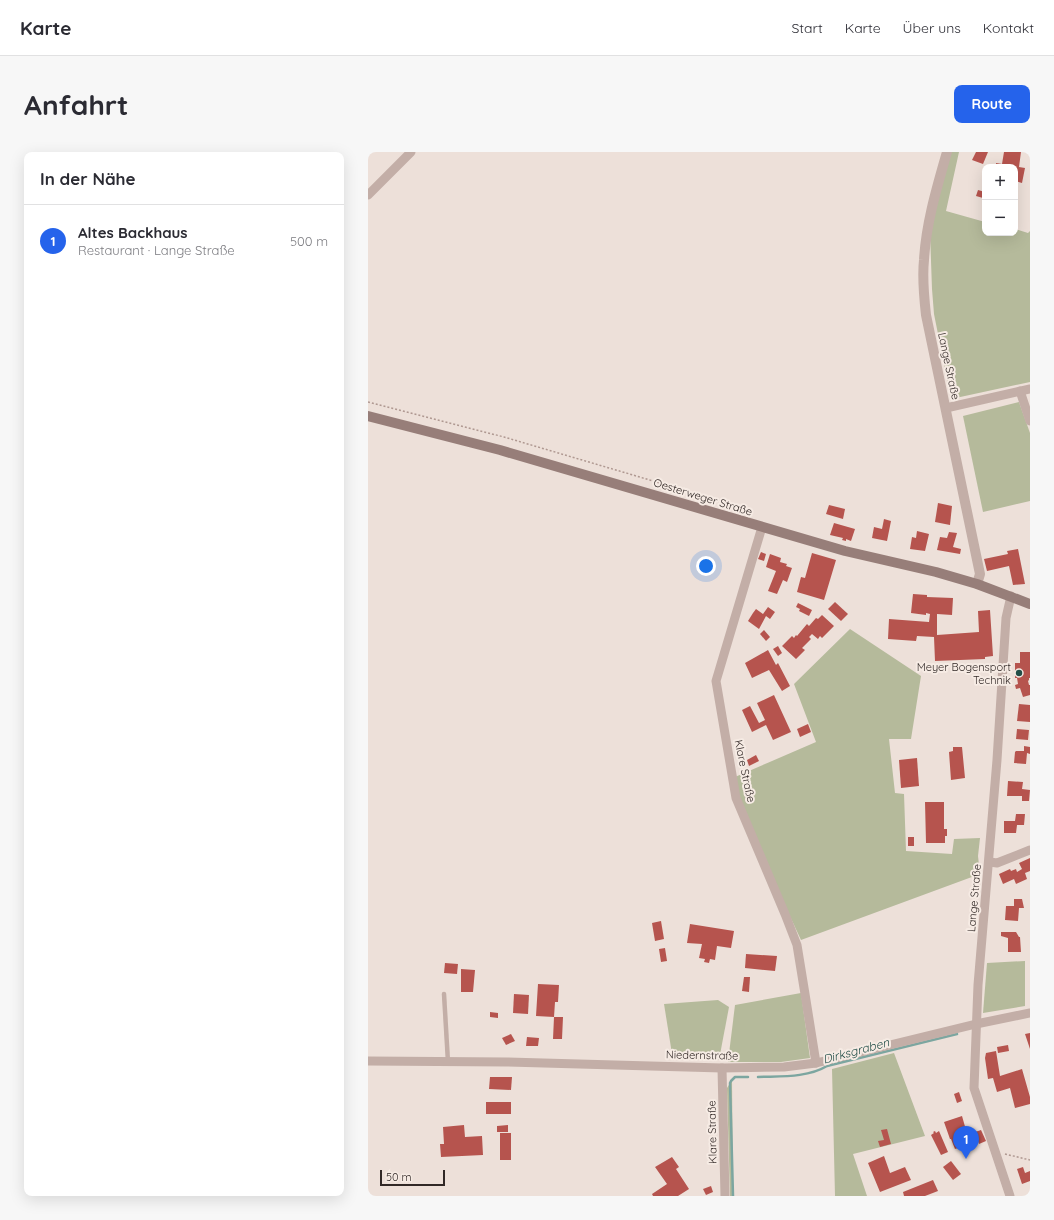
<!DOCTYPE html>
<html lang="de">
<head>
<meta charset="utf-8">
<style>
	:root { --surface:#fff; --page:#f7f7f7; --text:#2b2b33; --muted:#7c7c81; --line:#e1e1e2; --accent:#2563eb }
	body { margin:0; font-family:Quicksand,sans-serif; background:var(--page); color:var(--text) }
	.controls { position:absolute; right:12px; top:12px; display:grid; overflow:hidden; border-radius:8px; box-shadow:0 4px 16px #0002 }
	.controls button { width:36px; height:36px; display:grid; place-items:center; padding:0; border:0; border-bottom:1px solid var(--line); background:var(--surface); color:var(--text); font:20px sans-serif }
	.scale { position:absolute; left:12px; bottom:10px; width:65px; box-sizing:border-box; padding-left:4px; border:2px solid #312826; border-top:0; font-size:11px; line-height:14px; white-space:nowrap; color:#312826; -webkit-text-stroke:3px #f6ebe4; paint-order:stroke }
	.you { position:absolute; left:338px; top:414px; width:14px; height:14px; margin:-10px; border:3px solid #fff; border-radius:50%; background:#1a73e8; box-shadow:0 0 0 6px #1a73e833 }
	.badge { display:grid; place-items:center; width:26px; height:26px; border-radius:50%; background:var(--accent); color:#fff; font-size:13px; font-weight:700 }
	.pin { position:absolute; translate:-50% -33px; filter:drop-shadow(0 1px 2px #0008) }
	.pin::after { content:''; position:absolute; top:21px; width:14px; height:12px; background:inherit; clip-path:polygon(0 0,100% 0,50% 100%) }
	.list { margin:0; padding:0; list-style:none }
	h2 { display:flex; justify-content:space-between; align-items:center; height:52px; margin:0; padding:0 16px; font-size:17px }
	h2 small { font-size:13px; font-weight:400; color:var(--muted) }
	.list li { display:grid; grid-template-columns:26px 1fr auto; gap:12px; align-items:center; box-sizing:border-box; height:72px; padding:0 16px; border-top:1px solid var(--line) }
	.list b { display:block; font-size:15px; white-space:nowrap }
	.list p { margin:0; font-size:13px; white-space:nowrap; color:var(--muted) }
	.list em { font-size:13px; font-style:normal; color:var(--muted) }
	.map { position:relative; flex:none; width:662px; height:1044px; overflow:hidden; border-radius:8px }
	header { display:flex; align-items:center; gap:24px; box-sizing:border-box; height:56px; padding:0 20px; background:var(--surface); border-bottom:1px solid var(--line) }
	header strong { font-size:19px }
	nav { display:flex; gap:22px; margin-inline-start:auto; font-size:14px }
	.intro { display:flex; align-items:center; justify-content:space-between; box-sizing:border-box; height:96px; padding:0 24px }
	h1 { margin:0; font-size:28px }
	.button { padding:10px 18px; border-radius:8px; background:var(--accent); color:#fff; font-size:14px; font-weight:700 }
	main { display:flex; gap:24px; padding:0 24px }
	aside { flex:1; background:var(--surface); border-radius:8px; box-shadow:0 4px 16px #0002 }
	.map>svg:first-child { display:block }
</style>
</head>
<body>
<header>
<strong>Karte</strong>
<nav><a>Start</a><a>Karte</a><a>Über uns</a><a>Kontakt</a></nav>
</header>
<div class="intro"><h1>Anfahrt</h1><a class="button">Route</a></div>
<main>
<aside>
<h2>In der Nähe<small></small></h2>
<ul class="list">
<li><span class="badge">1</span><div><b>Altes Backhaus</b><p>Restaurant · Lange Straße</p></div><em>500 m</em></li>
</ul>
</aside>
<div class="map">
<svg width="662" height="1044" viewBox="0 0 662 1044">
	<rect width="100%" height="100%" fill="#ede0d9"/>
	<g fill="#b5ba9b">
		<path d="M582 0H591L578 59 617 70V81H647V77L660 81 662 79V230L583 247 566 162 564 137 562 80Z"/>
		<path d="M651 250 662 281V349L615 360 595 264Z"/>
		<path d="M482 477 553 524 543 587H521L527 641 536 642 538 699 584 702 586 687 612 686 610 704 612 722 433 788 400 717 371 644 367 625 448 590 426 532Z"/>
		<path d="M657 809V854L615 861 619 811Z"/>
		<path d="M433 841 442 906 413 910H360L367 853Z"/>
		<path d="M350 848 361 855 351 908H305L296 852Z"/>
		<path d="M526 901 557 984 485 1002 499 1044H467L464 917Z"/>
		<path d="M364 928 365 1044H362L359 936Z"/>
	</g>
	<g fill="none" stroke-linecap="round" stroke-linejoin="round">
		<g stroke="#7ca6a0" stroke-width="2.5">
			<path d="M390 925C412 924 439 926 459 914L589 882"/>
			<path d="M365 1044 362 931 363 929 367 925H380"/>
		</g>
	</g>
	<g fill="#b6544e">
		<path d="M608 0H620L615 12 604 8Z"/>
		<path d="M636 0H653L651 15 657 16 654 31 647 29V15H628V11L634 12Z"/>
		<path d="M610 38 617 40 615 46 608 44Z"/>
		<path d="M570 351 584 354 582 373 567 370Z"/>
		<path d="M461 353 477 357 475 367 458 362Z"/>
		<path d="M516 367 523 369 519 389 504 386 506 375 514 377Z"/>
		<path d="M466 371 487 377 483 389 478 387V389L474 388 475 386 462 383Z"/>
		<path d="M549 379 561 382 557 399 542 397 544 385 548 386Z"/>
		<path d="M581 380 589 381 585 395 593 397 592 402 569 398 572 385 579 386Z"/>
		<path d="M650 397 657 432 645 433 641 414 619 419 616 407 640 402 639 399Z"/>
		<path d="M393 400 398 402 396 409 390 407Z"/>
		<path d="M444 401 468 408 456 448 429 440 433 425 437 426Z"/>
		<path d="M402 402 413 406 412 410 419 412 418 414 424 416 419 430 415 428 409 442 400 439 408 419 398 415Z"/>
		<path d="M545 442 559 443V445L585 446 584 463 569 462V483L611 480 610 459 622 458 625 504 617 505V507L567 509 566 485 549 484 548 489 520 487 521 467 561 470 562 462 558 461V463L543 461Z"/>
		<path d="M467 450 480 462 473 469 460 457Z"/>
		<path d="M430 451 444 458 441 464 431 459 432 457 428 455Z"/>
		<path d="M400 455 407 460 402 467 398 464 391 477 380 469 385 461 388 457 395 462Z"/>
		<path d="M454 463 466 474 454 486 452 484 450 487 444 482 441 485 443 487 434 496 437 498 428 507 414 494 424 484 426 486 428 483 429 484 439 472 441 474 448 466 450 467Z"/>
		<path d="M396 478 402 485 398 489 392 482Z"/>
		<path d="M410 494 414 501 410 504 405 497Z"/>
		<path d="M400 498 408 513 410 511 422 534 414 539 401 518 384 526 377 511Z"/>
		<path d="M652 500H662V526H661V528L660 529 661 533H662V543L655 545 652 536 648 537 647 533 650 532 649 526H647V511H652Z"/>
		<path d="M406 543 423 580 405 588 398 573 384 580 374 558 382 554 391 571 397 568 389 551Z"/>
		<path d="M651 552 662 553V570L649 569Z"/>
		<path d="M440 572 443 580 432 585 429 577Z"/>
		<path d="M649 577 661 578 660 588 648 587Z"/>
		<path d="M656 594 662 595V602L659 601 658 612 646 611 647 600 648 599H656Z"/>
		<path d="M585 595H594L597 626 583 628 581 600 585 599Z"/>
		<path d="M388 603 391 609 381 614 379 608Z"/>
		<path d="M549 606 551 634 533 636 531 608Z"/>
		<path d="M640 629 655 630 654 637 662 638 661 649H654V644H639Z"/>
		<path d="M557 650H576V677H579V684H577V691H558Z"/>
		<path d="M648 662H657L656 673H649L648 681H636V669H647Z"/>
		<rect x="540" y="685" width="6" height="9"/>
		<path d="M662 706V719L657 721 659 727 648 732 646 727 635 732 631 722 642 717 643 719 648 717 649 720 654 717 651 711Z"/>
		<path d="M646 747H654L656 756H651L650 769 637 768 638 754H646Z"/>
		<path d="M293 769 296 787 287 789 284 771Z"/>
		<path d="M322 772 366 779 363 796 349 794 347 808 342 807 341 811 336 810 337 807 331 806 334 792 319 791Z"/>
		<path d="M633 780H648L651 785H652L653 800H640V786L633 784Z"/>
		<path d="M297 796 299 809 293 810 291 797Z"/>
		<path d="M378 802 409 804 407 819 377 816Z"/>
		<path d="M77 811 90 812 89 822 76 821Z"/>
		<path d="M93 817 107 818 105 840H93Z"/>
		<path d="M376 825H382L381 840 374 839Z"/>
		<path d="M170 832 191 833 190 850H187L186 865H195L194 887H185L186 865 168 864Z"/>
		<path d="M146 842 161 843 160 862 145 861Z"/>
		<path d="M122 860 130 861V866L122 865Z"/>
		<path d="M662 881V897L657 882Z"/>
		<path d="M143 882 147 889 138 893 134 886Z"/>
		<path d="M159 885 171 886 170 894H158Z"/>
		<path d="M640 893 641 899 630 901 629 895Z"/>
		<path d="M628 899 632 924 654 917 662 945V952L647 956 642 936 629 940 625 926 620 927 617 906 618 901Z"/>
		<path d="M122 925H144L143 938 121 937Z"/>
		<path d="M591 940 594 949 589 951 586 942Z"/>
		<rect x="118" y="950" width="25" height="12"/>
		<path d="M594 964 602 992 587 997 583 987H582L576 970Z"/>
		<path d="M96 973 97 985 114 984 115 1003 73 1005 72 992H76L75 975Z"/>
		<path d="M140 973V980H129V974Z"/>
		<path d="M519 977 523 992 512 995 510 989 516 988 513 978Z"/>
		<path d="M613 978 618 989 611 992 607 980Z"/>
		<path d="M567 979 568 981 571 979 580 1000 573 1003 563 983 566 981 565 980Z"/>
		<rect x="132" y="981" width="11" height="27"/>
		<path d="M516 1004 522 1021 537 1015 543 1028 512 1040 500 1011Z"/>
		<path d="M304 1005 311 1015 308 1017 321 1037 310 1044H285L284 1042 299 1032 287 1015Z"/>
		<path d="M583 1009 593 1022 585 1028 575 1015Z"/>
		<path d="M655 1015 657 1021 662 1019V1029L654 1032 649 1017Z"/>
		<path d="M565 1028 570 1039 557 1044H536L535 1040Z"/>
		<path d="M343 1034 345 1040 338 1043 335 1037Z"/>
	</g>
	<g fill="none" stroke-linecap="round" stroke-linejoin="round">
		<g stroke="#af9891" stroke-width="1.5" stroke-dasharray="2 2" stroke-linecap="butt">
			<path d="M0 250 136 285 370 354 380 360"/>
			<path d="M637 1002 662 1008"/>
		</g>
		<path stroke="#c3aea7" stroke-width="4.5" d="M76 842 80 910"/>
		<g stroke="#c3aea7" stroke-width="9">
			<path d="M0 43 43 0"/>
			<path d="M652 239 662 269"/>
			<path d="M578 256 662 237"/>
			<path d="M394 375 348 529 368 646 417 762 429 793 437 842 448 911"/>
			<path d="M622 710 629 711 662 698"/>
			<path d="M0 909 139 910 354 916 416 915 448 911 608 872 662 861"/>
			<path d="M354 916 357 1044"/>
			<path d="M642 1044 606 936 610 833 629 608 638 466 643 444"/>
		</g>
		<path stroke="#c3aea7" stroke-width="10" d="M579 0C569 35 558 71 556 108 554 126 556 145 558 163L612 422 609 432"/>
		<path stroke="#977e79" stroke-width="10" d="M0 264 132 298 477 399 568 420 609 432 662 452"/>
	</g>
	<circle fill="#214d47" stroke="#f6ebe4" stroke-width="1.5" cx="651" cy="521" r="4"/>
	<g text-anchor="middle" stroke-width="4" stroke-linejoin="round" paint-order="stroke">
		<g font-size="11" fill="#312826" stroke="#f6ebe4">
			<text transform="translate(581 214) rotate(78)" y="4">Lange Straße</text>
			<text transform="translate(335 345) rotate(17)" y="4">Oesterweger Straße</text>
			<text transform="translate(377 619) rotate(78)" y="4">Klare Straße</text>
			<text transform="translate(606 746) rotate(-85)" y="4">Lange Straße</text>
			<text transform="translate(334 903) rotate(1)" y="4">Niedernstraße</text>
			<text transform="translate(344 980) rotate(-91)" y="4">Klare Straße</text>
		</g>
		<g font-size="11" fill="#312826" stroke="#f6ebe4" text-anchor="end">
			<text x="643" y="519">Meyer Bogensport<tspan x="643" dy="13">Technik</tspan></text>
		</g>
		<g font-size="12" font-style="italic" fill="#214d47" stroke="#f6ebe4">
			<text transform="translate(488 899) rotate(-15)" y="4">Dirksgraben</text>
		</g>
	</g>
</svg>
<div class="controls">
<button>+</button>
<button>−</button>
</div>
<div class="scale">50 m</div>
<div class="you"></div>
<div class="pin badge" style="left:598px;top:1007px">1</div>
</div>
</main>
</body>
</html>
